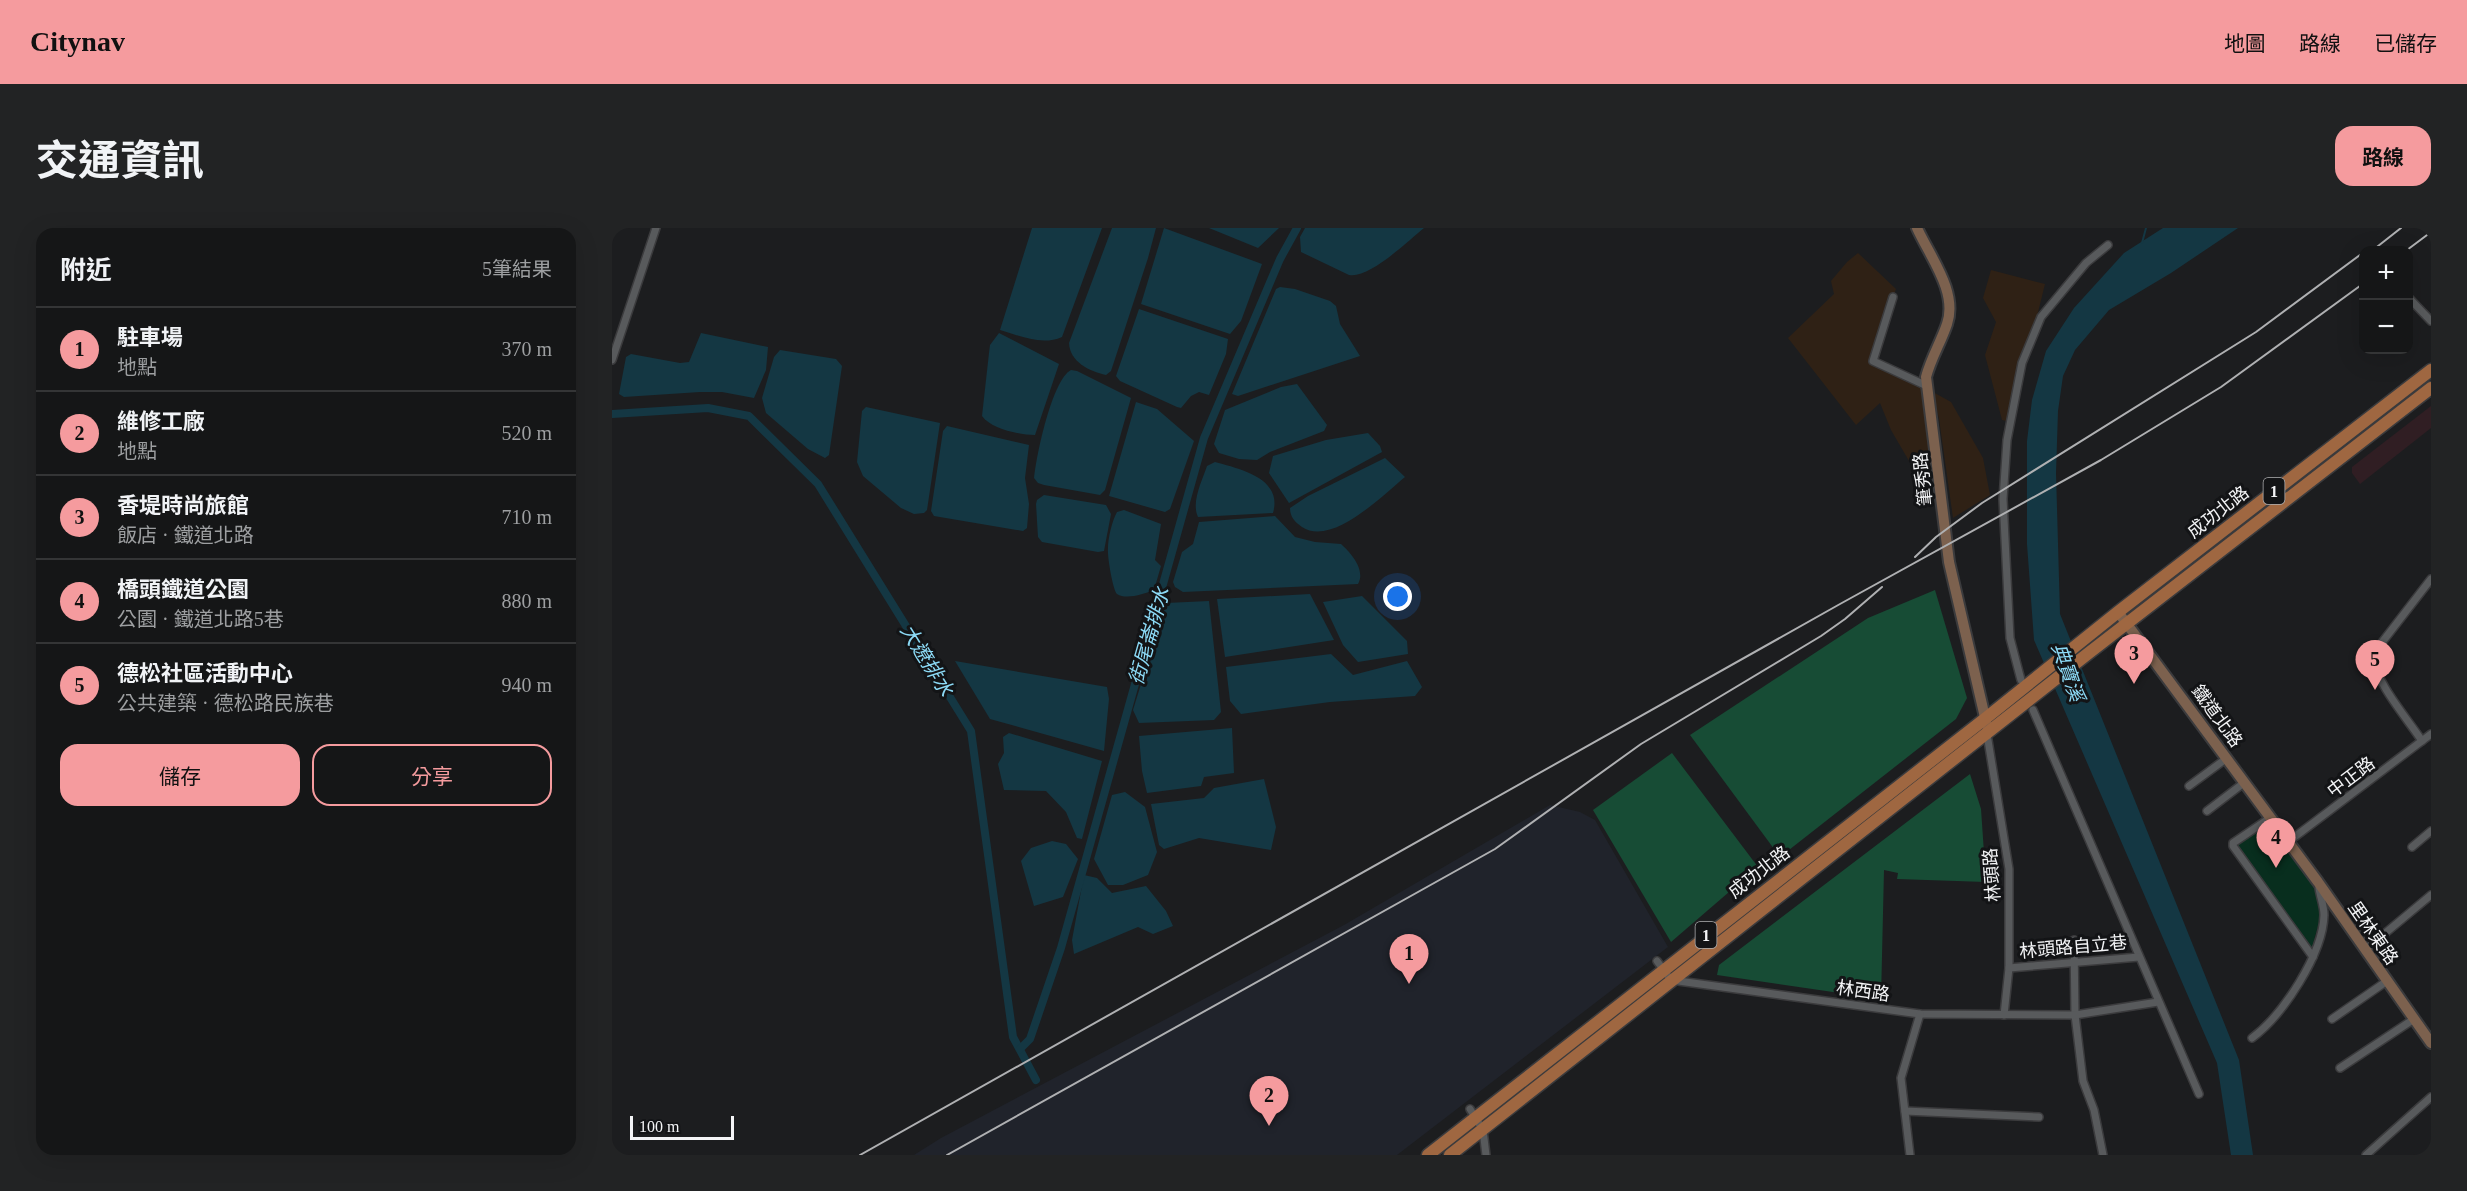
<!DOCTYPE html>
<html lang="zh-TW">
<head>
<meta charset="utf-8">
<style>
	:root { --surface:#151617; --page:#222324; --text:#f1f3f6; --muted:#9d9fa1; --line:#343536; --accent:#f59b9e }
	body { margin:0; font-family:"Times New Roman","Noto Sans TC",serif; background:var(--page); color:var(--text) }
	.controls { position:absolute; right:18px; top:18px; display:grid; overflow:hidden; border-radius:12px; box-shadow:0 6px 24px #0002 }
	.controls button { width:54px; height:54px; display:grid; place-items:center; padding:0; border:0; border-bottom:2px solid var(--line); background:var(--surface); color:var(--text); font:30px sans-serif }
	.scale { position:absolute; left:18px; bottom:15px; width:104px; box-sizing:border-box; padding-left:6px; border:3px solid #f3f4f6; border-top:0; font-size:16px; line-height:21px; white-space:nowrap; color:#f3f4f6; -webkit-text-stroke:4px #131416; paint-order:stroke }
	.you { position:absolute; left:786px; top:369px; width:21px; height:21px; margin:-15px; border:4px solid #fff; border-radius:50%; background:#1a73e8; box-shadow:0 0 0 9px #1a73e833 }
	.badge { display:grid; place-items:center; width:39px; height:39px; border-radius:50%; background:var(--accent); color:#111; font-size:20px; font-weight:700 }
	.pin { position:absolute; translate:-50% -50px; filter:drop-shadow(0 2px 3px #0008) }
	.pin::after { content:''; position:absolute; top:32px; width:21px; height:18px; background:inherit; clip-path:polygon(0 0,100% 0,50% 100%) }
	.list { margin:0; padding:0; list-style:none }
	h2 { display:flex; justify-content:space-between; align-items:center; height:78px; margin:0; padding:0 24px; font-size:26px }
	h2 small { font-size:20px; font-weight:400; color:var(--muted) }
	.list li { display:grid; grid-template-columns:39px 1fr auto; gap:18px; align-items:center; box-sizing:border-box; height:84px; padding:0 24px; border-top:2px solid var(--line) }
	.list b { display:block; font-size:22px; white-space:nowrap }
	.list p { margin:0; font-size:20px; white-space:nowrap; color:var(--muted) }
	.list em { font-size:20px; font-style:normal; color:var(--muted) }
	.actions { display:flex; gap:12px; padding:18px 24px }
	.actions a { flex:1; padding:14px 0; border:2px solid var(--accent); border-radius:18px; text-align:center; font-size:21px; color:var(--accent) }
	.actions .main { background:var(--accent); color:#111 }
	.map { position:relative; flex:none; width:1819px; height:927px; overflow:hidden; border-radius:18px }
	header { display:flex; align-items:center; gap:36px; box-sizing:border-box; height:84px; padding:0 30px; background:var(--accent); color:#111 }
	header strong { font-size:28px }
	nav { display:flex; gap:33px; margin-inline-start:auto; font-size:21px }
	.intro { display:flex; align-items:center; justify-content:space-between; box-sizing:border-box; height:144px; padding:0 36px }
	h1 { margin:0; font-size:42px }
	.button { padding:15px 27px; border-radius:18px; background:var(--accent); color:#111; font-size:21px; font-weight:700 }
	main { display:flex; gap:36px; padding:0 36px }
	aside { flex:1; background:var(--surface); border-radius:18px; box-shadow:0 6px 24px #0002 }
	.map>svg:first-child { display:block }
</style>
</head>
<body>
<header>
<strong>Citynav</strong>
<nav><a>地圖</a><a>路線</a><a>已儲存</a></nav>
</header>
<div class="intro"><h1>交通資訊</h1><a class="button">路線</a></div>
<main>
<aside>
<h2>附近<small>5筆結果</small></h2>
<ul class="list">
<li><span class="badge">1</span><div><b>駐車場</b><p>地點</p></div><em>370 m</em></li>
<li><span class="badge">2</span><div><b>維修工廠</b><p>地點</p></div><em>520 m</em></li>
<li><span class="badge">3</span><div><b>香堤時尚旅館</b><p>飯店 · 鐵道北路</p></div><em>710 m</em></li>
<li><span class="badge">4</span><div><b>橋頭鐵道公園</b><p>公園 · 鐵道北路5巷</p></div><em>880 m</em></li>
<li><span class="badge">5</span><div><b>德松社區活動中心</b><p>公共建築 · 德松路民族巷</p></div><em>940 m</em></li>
</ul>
<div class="actions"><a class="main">儲存</a><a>分享</a></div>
</aside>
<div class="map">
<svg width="1819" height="927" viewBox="0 0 1819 927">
	<rect width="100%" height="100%" fill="#1c1d1f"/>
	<path fill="#301e23" d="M1819 178V200L1748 256 1740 245V239Z"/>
	<g fill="#2f2115">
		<path d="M1246 25 1284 61 1257 134 1309 159 1321 244 1304 245 1279 202 1268 175 1244 197 1176 110 1222 66 1219 53 1235 34Z"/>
		<path d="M1379 42 1433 56 1399 194 1390 192 1373 127 1384 94 1371 70Z"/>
		<path d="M1321 164 1339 174 1371 230 1378 267 1341 290 1327 191Z"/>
	</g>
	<path fill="#20232b" d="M938 577 968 584 983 592 1056 719 785 927H302L329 910 732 697Z"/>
	<path fill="#082e1e" d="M1658 594 1703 661 1709 687 1699 723 1624 618Z"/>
	<g fill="#174c35">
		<path d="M1323 362 1355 470 1344 491 1168 629 1078 507 1256 390Z"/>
		<path d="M1060 525 1146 639 1059 714 981 582Z"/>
		<path d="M1358 546 1369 581 1374 654 1285 651 1286 645 1272 642 1269 771 1105 747 1107 737Z"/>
	</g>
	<g fill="#143743">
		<path d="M420 0H490L450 109C430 118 408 108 388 102Z"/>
		<path d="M500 0H544L536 30 499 143 494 147C477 143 458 134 457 115Z"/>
		<path d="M552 0 650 36 629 93 618 106 529 76Z"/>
		<path d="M597 0H667L646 20Z"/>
		<path d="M693 0H812C796 13 757 51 737 47L689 24 688 9Z"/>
		<path d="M1551 0H1626L1559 45 1497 82 1463 122 1451 148 1446 183 1444 245 1448 386 1627 832 1641 927H1619L1605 835 1422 412 1415 316V213L1420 172 1434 123 1462 80 1512 25Z"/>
		<path d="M668 59 683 61 718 73 724 78 728 96 748 128 626 168 620 166 664 61Z"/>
		<path d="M527 81 616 111 614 126 597 167 587 164 579 168 569 180 565 179 508 153 504 148Z"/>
		<path d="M89 105 156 119 154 142 142 170 110 164H88L12 169 7 166 14 129 19 126 68 135 77 134Z"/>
		<path d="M387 105 447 136 423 207C408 207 379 201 370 188L377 125 378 117Z"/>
		<path d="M168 122 224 131 230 138 217 227 213 230 196 221 154 185 150 170 162 129Z"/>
		<path d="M459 142 465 143 519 170 493 262 488 267 432 257 426 255 422 250C424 228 440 152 459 142Z"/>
		<path d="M685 156 715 197 712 203 658 224 645 232 627 231 607 225 602 216 613 182 669 159Z"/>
		<path d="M524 174 545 181 582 213 558 281 553 284 497 268Z"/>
		<path d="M254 179 328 195 315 282 312 285 302 286 289 280 251 248 245 234 250 183Z"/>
		<path d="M335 198 417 217 413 250 417 276 415 300 411 303 322 288 319 283 331 203Z"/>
		<path d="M756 205 768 218 770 224 677 275 657 245 661 228 714 212Z"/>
		<path d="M773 230 793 249C771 267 720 319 690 299 683 294 678 289 678 280L696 268Z"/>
		<path d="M603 234C628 241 671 250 661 285L586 289C579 274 590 253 595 238Z"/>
		<path d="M432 267 494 277 499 286 492 323 486 324 430 314 426 309 424 276 425 272Z"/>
		<path d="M512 282 549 296 543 332 549 338 542 362C532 366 514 372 505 366 501 362 495 328 496 320 496 310 500 293 505 284Z"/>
		<path d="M663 288 683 309 703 314 729 316C739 325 754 342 746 356L571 364 563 359 561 354 570 324 581 316 587 294Z"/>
		<path d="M698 366 722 412 613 429 605 371Z"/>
		<path d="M750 368 795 413 796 426 746 434 731 417 711 374Z"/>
		<path d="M597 373 609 484 602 492 527 495 521 482 554 375Z"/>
		<path d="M719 426 741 447 795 433 810 459 803 468 718 474 629 486 618 473 614 439Z"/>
		<path d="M343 433 495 459 497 471 492 523 378 491Z"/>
		<path d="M620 500 622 545 592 549 589 558 535 565 530 543 527 508Z"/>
		<path d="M397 505 490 533 470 611 465 610 454 584 434 563 392 562 386 536 392 525 391 509Z"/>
		<path d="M652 551 664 599 659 622 587 610 552 621 547 617 539 576 592 570 602 560Z"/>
		<path d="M513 564 533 579 545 624 536 647 511 657H496L482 631 500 567Z"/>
		<path d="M440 613 454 616 466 631 451 669 422 678 409 633 419 620Z"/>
		<path d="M472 647 485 650 500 665 534 658 554 683 561 698 541 706 526 699 462 726 460 712Z"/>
	</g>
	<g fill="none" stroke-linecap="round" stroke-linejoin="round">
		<path stroke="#143743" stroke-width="2" d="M1530 15 1534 0"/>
		<g stroke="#143743" stroke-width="8">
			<path d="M0 186 96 180 137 188 206 256 359 503 401 809 424 852"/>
			<path d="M408 821 418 811 449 720 592 210 668 31 685 0"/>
		</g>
		<g stroke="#3b3b3d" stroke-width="10">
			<g id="street">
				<path d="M1281 69 1261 133 1315 158"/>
				<path d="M1796 69 1819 93"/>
				<path d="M0 132 44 0"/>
				<path d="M1409 452 1398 410 1391 271 1395 212 1410 135 1429 89 1474 35 1496 17"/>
				<path d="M1421 482 1587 866"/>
				<path d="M1375 506 1397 641V740L1392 787"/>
				<path d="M1810 513C1795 490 1761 452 1761 426L1819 351"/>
				<path d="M1577 558 1615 530"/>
				<path d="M1595 583 1633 554"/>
				<path d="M1658 590 1621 615V618L1701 729"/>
				<path d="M1676 614 1819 506"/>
				<path d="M1800 619 1819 603"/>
				<path d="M1462 712 1463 787 1471 853 1482 882 1491 927"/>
				<path d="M1753 722 1819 667"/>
				<path d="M1045 733 1059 752 1308 786 1463 787 1546 774"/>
				<path d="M1397 740 1527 729"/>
				<path d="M1720 791 1775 753"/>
				<path d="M1640 810C1671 787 1711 726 1712 687 1712 678 1708 668 1707 660"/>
				<path d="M1728 840 1802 791"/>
				<path d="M858 881 871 902 874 927"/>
				<path d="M1293 883 1427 889"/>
				<path d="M1298 927 1289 850 1308 786"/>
				<path d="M1754 927 1819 869"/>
			</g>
		</g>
		<g stroke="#3b3b3d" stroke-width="14">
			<g id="secondary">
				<path d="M1305 0C1318 29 1346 64 1335 96 1329 114 1319 130 1314 149L1337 334 1375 498"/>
				<path d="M1506 384 1706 654 1819 815"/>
			</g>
		</g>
		<g stroke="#3b3b3d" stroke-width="15">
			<g id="primary">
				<path d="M816 927 1374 490 1506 384 1819 142"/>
				<path d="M838 927 1478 424 1819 160"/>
			</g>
		</g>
		<use href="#street" stroke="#585a5c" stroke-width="7"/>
		<use href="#secondary" stroke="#7c614e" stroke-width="10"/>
		<use href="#primary" stroke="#9f6741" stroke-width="12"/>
		<g stroke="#afb0b2" stroke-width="2">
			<path d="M1761 22 1789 0"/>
			<path d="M1795 22 1819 4"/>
			<path d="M1303 329 1324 309 1370 275 1644 104 1752 24"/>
			<path d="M248 927 1228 376 1489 232 1609 159 1752 55"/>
			<path d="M335 927 883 621 1029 516 1209 408 1233 391 1270 359"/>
		</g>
	</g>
	<g text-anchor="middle" stroke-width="6" stroke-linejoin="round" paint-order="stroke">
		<g fill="#131416" stroke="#b0b1b3" stroke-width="1.5">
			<rect x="1651.5" y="250" width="21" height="26" rx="4.5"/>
			<rect x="1083.5" y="694" width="21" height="26" rx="4.5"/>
		</g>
		<g font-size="16" font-weight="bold" fill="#f3f4f6">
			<text x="1662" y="269">1</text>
			<text x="1094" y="713">1</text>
		</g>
		<g font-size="18" fill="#f3f4f6" stroke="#131416">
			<text transform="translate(1311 251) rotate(-96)" y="6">筆秀路</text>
			<text transform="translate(1606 284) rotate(-38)" y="6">成功北路</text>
			<text transform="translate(1605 488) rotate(54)" y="6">鐵道北路</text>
			<text transform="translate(1739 549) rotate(-37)" y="6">中正路</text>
			<text transform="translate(1147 644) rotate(-38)" y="6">成功北路</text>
			<text transform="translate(1380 647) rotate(-94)" y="6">林頭路</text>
			<text transform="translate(1761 705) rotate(55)" y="6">里林東路</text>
			<text transform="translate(1461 719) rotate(-5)" y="6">林頭路自立巷</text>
			<text transform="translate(1251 763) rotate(8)" y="6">林西路</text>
		</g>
		<g font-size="20" font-style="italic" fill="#8cdaf6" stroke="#131416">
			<text transform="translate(537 408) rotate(-74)" y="7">街尾崙排水</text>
			<text transform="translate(315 432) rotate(58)" y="7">大遼排水</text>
			<text transform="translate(1456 444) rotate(71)" y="7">典寶溪</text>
		</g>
	</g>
</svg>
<div class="controls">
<button>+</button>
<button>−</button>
</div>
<div class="scale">100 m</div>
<div class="you"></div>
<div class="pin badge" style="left:797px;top:756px">1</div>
<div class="pin badge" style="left:657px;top:898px">2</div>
<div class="pin badge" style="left:1522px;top:456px">3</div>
<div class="pin badge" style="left:1664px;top:640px">4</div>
<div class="pin badge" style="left:1763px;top:462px">5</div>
</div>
</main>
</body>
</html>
